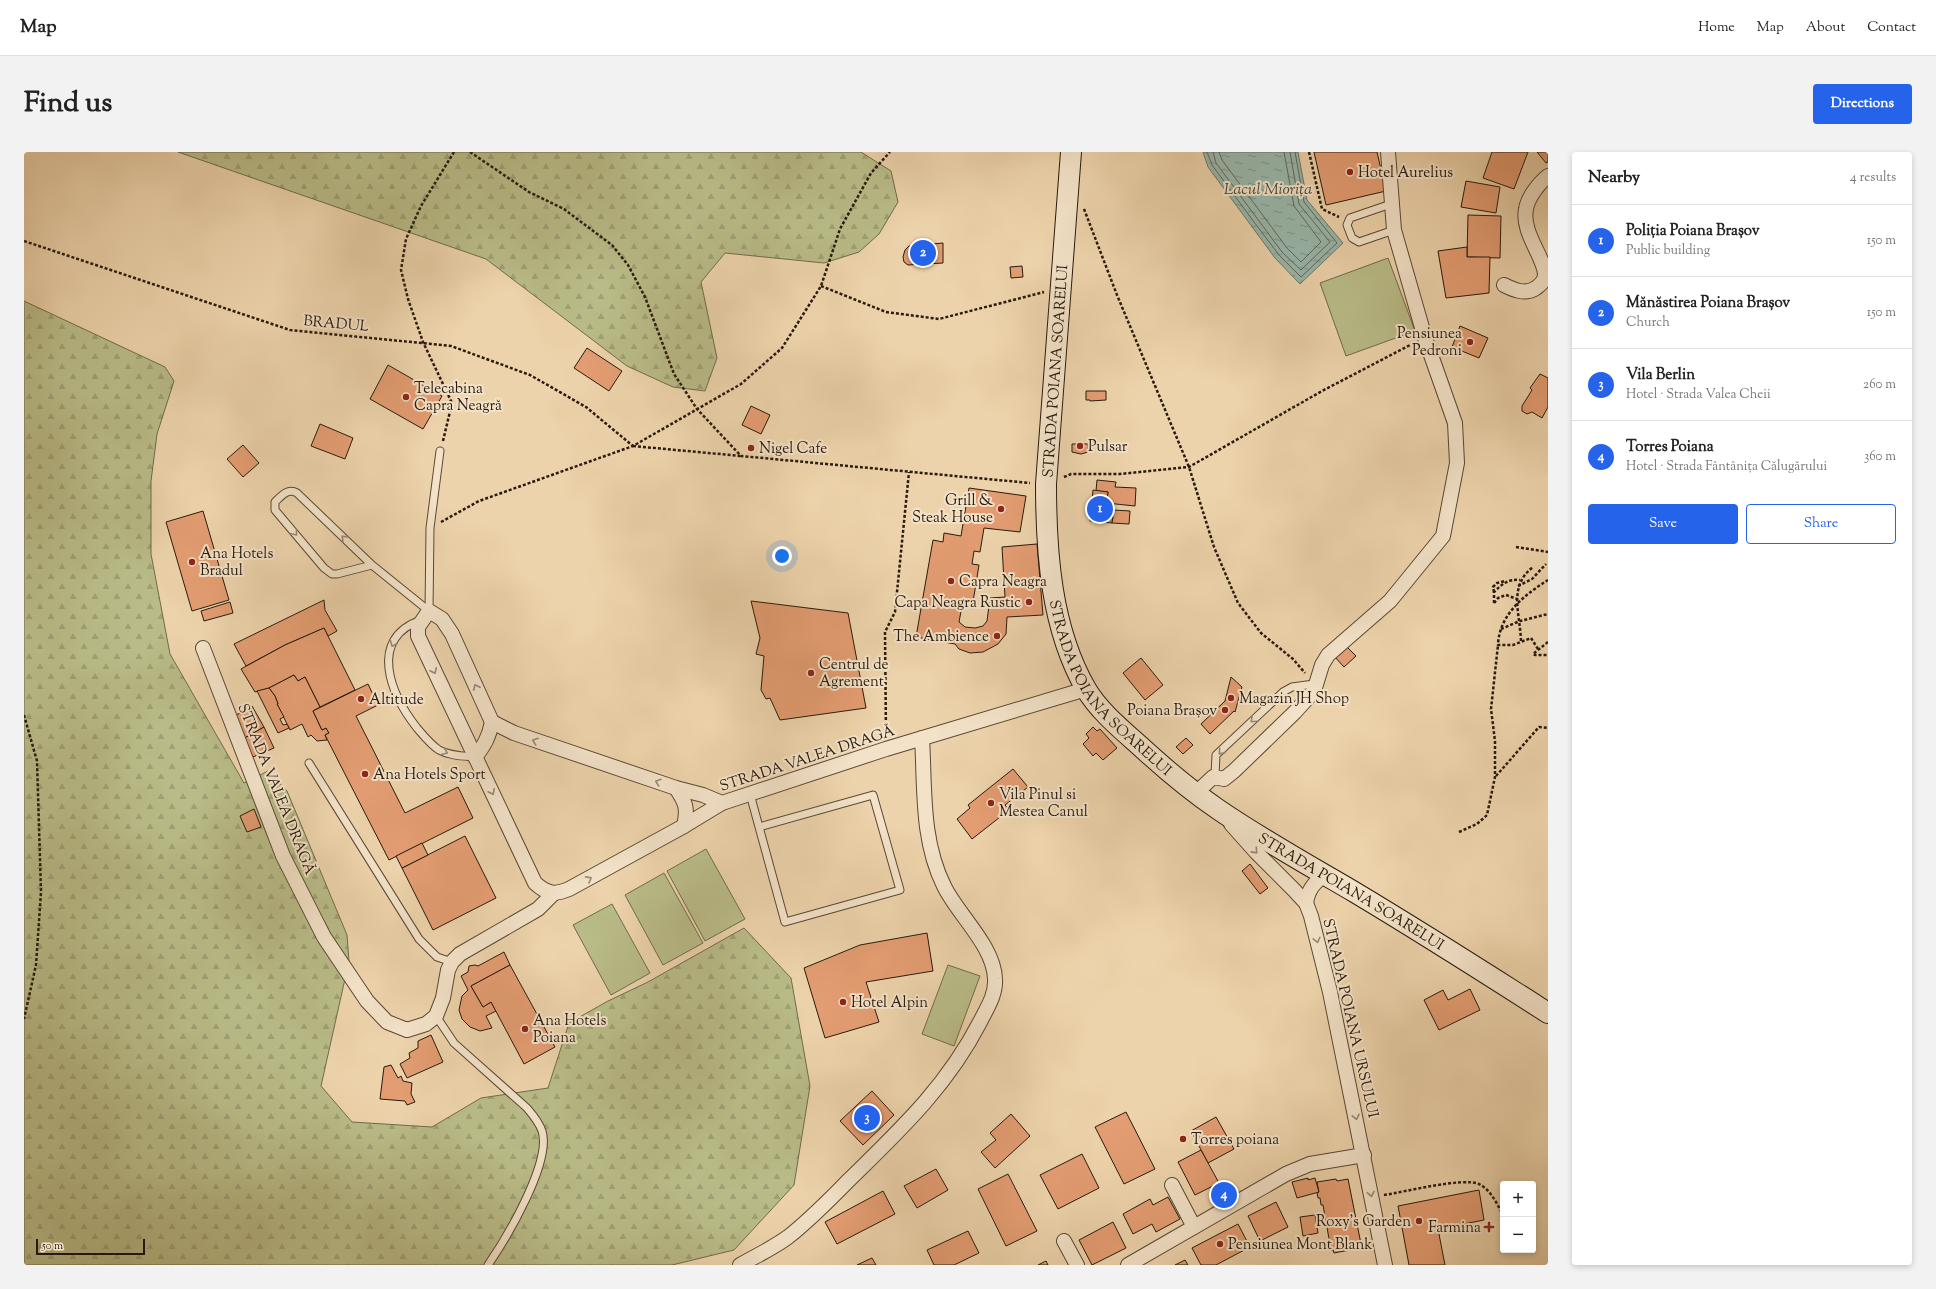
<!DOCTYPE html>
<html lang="en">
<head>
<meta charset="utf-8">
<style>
	:root { --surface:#fff; --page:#f2f2f2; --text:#222; --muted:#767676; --line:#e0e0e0; --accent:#2563eb }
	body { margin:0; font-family:"Sorts Mill Goudy",serif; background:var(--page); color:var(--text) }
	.controls { position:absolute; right:12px; bottom:12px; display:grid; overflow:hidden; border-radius:4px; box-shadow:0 2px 6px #0003 }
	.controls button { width:36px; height:36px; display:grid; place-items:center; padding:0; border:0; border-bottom:1px solid var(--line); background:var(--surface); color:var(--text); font:20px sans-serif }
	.scale { position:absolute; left:12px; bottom:10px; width:109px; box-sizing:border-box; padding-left:4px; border:2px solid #281a0e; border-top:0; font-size:11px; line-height:14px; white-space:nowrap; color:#281a0e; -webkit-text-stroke:3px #f3e2c8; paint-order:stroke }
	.you { position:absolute; left:758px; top:404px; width:14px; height:14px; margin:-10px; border:3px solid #fff; border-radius:50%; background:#1a73e8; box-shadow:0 0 0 6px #1a73e833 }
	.badge { display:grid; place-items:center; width:26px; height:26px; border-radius:50%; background:var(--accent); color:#fff; font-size:13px; font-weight:700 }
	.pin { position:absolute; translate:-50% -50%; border:2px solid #fff; box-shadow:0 1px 4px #0006 }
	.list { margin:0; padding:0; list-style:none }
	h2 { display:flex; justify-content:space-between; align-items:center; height:52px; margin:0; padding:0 16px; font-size:17px }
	h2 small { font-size:13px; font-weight:400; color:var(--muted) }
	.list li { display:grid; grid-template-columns:26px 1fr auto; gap:12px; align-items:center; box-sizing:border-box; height:72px; padding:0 16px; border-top:1px solid var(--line) }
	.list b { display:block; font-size:15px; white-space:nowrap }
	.list p { margin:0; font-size:13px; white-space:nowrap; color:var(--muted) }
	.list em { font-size:13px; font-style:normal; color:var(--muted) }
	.actions { display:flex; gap:8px; padding:12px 16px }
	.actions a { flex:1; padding:9px 0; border:1px solid var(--accent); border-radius:4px; text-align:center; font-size:14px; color:var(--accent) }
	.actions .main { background:var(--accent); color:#fff }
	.map { position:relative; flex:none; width:1524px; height:1113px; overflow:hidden; border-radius:4px }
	header { display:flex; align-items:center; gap:24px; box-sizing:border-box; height:56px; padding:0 20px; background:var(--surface); border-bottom:1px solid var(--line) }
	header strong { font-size:19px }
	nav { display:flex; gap:22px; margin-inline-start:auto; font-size:14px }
	.intro { display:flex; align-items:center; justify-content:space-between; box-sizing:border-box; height:96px; padding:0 24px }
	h1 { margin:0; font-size:28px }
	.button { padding:10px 18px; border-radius:4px; background:var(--accent); color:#fff; font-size:14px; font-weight:700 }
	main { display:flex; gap:24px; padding:0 24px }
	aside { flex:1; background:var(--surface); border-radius:4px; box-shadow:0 2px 6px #0003 }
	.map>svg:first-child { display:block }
</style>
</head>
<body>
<header>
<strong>Map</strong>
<nav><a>Home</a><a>Map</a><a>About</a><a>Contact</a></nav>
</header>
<div class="intro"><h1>Find us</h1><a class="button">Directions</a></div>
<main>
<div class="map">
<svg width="1524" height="1113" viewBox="0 0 1524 1113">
	<defs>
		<pattern id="forest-firs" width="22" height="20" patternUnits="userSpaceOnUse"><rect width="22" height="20" fill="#b9bc88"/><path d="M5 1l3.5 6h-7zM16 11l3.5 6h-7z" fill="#9fa174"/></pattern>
		<pattern id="water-ripples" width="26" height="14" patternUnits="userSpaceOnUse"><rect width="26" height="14" fill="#99b7ab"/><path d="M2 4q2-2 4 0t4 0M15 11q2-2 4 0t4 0" fill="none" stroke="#7d948a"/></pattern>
	</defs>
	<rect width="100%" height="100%" fill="#edd3ab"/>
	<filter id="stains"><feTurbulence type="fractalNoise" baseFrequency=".005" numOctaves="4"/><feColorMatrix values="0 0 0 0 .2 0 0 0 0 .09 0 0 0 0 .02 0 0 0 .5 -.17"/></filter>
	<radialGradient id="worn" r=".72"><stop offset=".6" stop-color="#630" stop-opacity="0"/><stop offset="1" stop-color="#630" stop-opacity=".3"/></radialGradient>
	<g fill="url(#forest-firs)" stroke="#706b4b">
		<path d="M154 0H837L867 19 874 50 855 82 835 100 800 111 701 101 677 130 693 206 681 239 649 235 603 214 462 107Z"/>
		<path d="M0 149 141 215 150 229 133 282 127 329V402L146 502 220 631 244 619 263 639 323 783 325 809 297 934 328 970 408 975 457 946 524 936 545 871 584 849 624 830 720 776 767 826 786 934 770 1033 710 1098 648 1113H0Z"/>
	</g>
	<g fill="#b9bc88" stroke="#706b4b">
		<path d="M1364 106 1391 179 1322 204 1296 131Z"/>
		<path d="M682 697 721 767 681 789 643 719Z"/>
		<path d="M640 721 679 791 639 813 601 743Z"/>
		<path d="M588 752 626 821 587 843 549 773Z"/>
		<path d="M924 813 956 824 930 894 898 882Z"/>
	</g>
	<path fill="url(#water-ripples)" stroke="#6c786c" d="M1179 0H1274L1283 48 1319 91 1276 132 1251 106 1184 15Z"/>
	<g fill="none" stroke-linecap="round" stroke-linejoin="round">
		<g stroke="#60685c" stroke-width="1">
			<path d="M1183 0 1188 13 1230 70 1255 103 1277 125 1313 91 1280 50 1271 0"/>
			<path d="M1189 0 1192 11 1258 100 1277 118 1306 90 1275 52 1266 0"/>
			<path d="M1195 0 1198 8 1263 96 1277 110 1297 90 1270 54 1260 0"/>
		</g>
	</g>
	<g fill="#e49d72" stroke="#281a0e">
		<path d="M1290 0H1353L1362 39 1302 53Z"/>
		<path d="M1468 0H1504L1490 37 1459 26Z"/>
		<path d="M1513 0H1524V10L1522 11Z"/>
		<path d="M1442 29 1476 35 1472 61 1437 55Z"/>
		<path d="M1444 63 1477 64 1476 106 1443 105Z"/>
		<path d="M919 91V111L884 113 880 110 879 105 881 98 885 94Z"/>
		<path d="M1443 95V105H1466L1465 141 1422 146 1414 99Z"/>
		<path d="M998 114 999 125 987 126 986 115Z"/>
		<path d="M1436 174 1464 186 1455 206 1428 195Z"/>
		<path d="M563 196 598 219 585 239 550 216Z"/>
		<path d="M364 213 418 244 399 277 346 247Z"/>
		<path d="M1516 222 1524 226V255L1518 266 1508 260 1503 262 1498 259V254L1508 238 1506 236Z"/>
		<path d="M1062 239H1082V248L1066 249V248H1062Z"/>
		<path d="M727 254 746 263 737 282 718 273Z"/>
		<path d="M296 272 329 286 321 307 287 294Z"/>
		<path d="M1048 292H1064V300L1057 302 1048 300Z"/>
		<path d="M219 293 235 311 219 325 203 307Z"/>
		<path d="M1073 328 1092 330 1091 335 1112 336 1111 354 1082 351 1084 340 1072 339Z"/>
		<path d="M945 336 1002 344 996 380 960 376 956 400 950 399 948 412 955 413 948 456 938 454 935 470 941 475 951 476 959 474 963 469 966 446 981 445 978 395 1013 392 1019 463 983 465 982 482 974 492 959 500 946 501 935 497 931 492 892 485 909 388 919 390 920 381 937 384Z"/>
		<path d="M1069 338 1084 340 1082 357 1090 358 1088 371 1066 369Z"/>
		<path d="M1090 358 1106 359 1105 372 1088 371Z"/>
		<path d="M179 359 205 448 168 459 142 370Z"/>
		<path d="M300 448 301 458 313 479 304 484 300 476 261 493 222 514 210 492Z"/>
		<path d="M727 449 824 461 842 556 756 568 746 546 742 547 737 538 740 504 732 502 736 486Z"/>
		<path d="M206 450 209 461 180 469 177 459Z"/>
		<path d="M300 476 331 538 296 555 281 525 274 529 270 523 245 536 231 540 217 517 261 493Z"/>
		<path d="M1321 493 1332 504 1320 515 1310 504Z"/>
		<path d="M1117 506 1139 533 1121 548 1099 521Z"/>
		<path d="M270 523 274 529 281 525 296 555 289 559 298 578 302 576 305 581 301 583 303 588 293 589 287 583 284 585 278 572 266 578 253 552H254L251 544 245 536Z"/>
		<path d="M1207 525 1218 535 1211 560 1210 559 1186 582 1177 572 1201 549Z"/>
		<path d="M344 532 354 553 332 564 381 661 434 635 449 666 365 708 301 583 305 581 302 576 298 578 289 559Z"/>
		<path d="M245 536 251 544 254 552H253L260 565 256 567 259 573 263 572 265 576 254 581 233 539Z"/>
		<path d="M228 554 240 575 219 587 207 566Z"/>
		<path d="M240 575 250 596 229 605 219 587Z"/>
		<path d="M1069 575 1073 579 1076 577 1093 596 1079 608 1072 601 1069 604 1059 592 1065 586 1062 582Z"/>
		<path d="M1162 586 1169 593 1159 602 1152 595Z"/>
		<path d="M989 617 1004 635 981 653 985 658 948 687 933 667 946 656 944 653Z"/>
		<path d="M230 657 237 675 223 680 216 664Z"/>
		<path d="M441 684 472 746 409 778 378 716Z"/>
		<path d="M398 691 404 703 378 716 372 704Z"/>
		<path d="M1226 712 1244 736 1236 742 1218 719Z"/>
		<path d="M903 781 909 819 842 830 855 870 801 886 780 816 836 793Z"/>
		<path d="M480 800 486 813 447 834 459 855 467 850 472 859 462 864 468 876 456 879 446 875 438 867 435 858 438 844 444 838 437 824 444 820 445 814 451 813 454 814Z"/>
		<path d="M486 813 531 895 500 912 467 850 459 855 447 834Z"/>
		<path d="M1446 837 1456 858 1415 878 1400 848 1419 838 1424 848Z"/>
		<path d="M407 883 419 910 383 926 376 912 386 906 385 901 394 896V889Z"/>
		<path d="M367 913 374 926 377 924 379 929 388 931 387 942 391 950 383 953 381 949 356 947 360 915Z"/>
		<path d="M848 939 870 963 839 993 816 969Z"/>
		<path d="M1102 960 1131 1017 1100 1032 1071 975Z"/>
		<path d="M987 962 1006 984 971 1016 957 1000 972 988 966 981Z"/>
		<path d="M1192 965 1210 997 1184 1011 1167 979Z"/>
		<path d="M1177 998 1195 1031 1171 1043 1154 1010Z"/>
		<path d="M1058 1002 1075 1036 1034 1057 1016 1023Z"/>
		<path d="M912 1017 924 1038 893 1056 880 1034Z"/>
		<path d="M984 1022 1013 1079 982 1094 954 1037Z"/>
		<path d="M1284 1026V1028L1291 1026 1295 1040 1273 1046 1268 1030Z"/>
		<path d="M1312 1027 1313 1029 1324 1027 1337 1092 1336 1096 1310 1101 1309 1098H1307L1299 1053H1297L1296 1046H1294L1293 1041 1295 1040 1293 1030Z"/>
		<path d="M1455 1038 1460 1068 1414 1077 1421 1113H1385L1374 1054Z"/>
		<path d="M859 1039 871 1062 813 1092 801 1070Z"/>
		<path d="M1144 1045 1156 1067 1132 1080 1128 1072 1109 1082 1099 1062 1126 1047 1129 1053Z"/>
		<path d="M1252 1050 1264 1075 1236 1089 1224 1064Z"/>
		<path d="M1291 1063 1294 1081 1279 1084 1276 1065Z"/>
		<path d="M1089 1070 1102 1096 1068 1113 1055 1088Z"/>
		<path d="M1214 1072 1226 1095 1192 1113H1177L1168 1096Z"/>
		<path d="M944 1079 955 1101 930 1113H910L903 1098Z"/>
		<path d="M848 1106 852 1113H833Z"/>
		<path d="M1161 1108 1164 1113H1151Z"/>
		<path d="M1022 1109 1024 1113H1014Z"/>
	</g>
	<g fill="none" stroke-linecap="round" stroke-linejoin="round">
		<g stroke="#594835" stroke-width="9">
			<g id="lane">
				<path d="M1367 52 1326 66 1323 73 1328 86 1335 90 1370 78"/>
				<path d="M348 413 313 422H308L300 416 251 358V350C258 343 264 336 273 341L348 413 405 459"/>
				<path d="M405 459 406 376 416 299"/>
				<path d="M397 468C343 487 367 543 393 576 399 583 407 593 415 598 426 604 439 604 451 605"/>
				<path d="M285 611 395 787 413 805 428 810"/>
				<path d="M1191 623 1192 603 1259 540 1268 535 1290 532"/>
				<path d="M726 642 761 770 876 738 849 643 735 675"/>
				<path d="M412 864 430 891 503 956C509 963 515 970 518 979 528 1010 482 1087 464 1113"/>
			</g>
		</g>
		<g stroke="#594835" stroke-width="16">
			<g id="street">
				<path d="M1480 133C1490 138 1501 143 1512 136 1516 133 1520 130 1521 124 1522 107 1497 81 1502 57 1504 45 1515 31 1524 24"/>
				<path d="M179 496 259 704 300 785 343 849 363 870 383 878 402 872 412 864 419 846 424 818 428 810 436 802 514 757 529 742"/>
				<path d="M468 570 428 482 418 467 405 459 394 475V484L511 731C523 742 531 743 545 737L660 674 698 651 862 597 1062 537"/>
				<path d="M468 570 490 581 652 636 679 643 698 651"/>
				<path d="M451 605C460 594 465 585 468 570"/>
				<path d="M652 636C662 651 664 656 660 674"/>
				<path d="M1172 641 1189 625 1200 627 1210 619 1271 560 1290 539 1298 513 1304 503 1366 449 1419 384 1433 311 1431 271 1401 186 1370 78 1364 0"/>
				<path d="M1207 672 1232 700 1270 738 1282 751 1287 764 1306 840 1361 1113"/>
				<path d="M1282 751C1284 738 1290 730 1301 723"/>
				<path d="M1148 1033 1170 1075"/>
				<path d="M1040 1089 1053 1113"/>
				<path d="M716 1113C732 1104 749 1096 764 1085 786 1068 806 1047 826 1027 877 977 923 934 956 870 963 856 972 843 971 827 970 794 934 763 920 734 897 688 901 636 898 586"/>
				<path d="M1104 1113 1262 1022 1286 1012 1340 1003"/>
			</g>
		</g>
		<g stroke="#281a0e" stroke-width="22">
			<g id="secondary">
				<path id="s1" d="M1047 0 1022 332C1022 401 1027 476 1062 537 1075 559 1097 577 1116 594 1141 617 1167 639 1195 658 1239 688 1286 714 1332 741 1397 780 1460 820 1524 861"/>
			</g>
		</g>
		<g stroke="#281a0e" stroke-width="2.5" stroke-dasharray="3 2" stroke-linecap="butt">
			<path d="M446 0 505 40 540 57 588 93 604 113 621 145 650 222 673 257 717 304 1006 331"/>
			<path d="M1285 0 1298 57 1315 65"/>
			<path d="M1060 57 1093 143 1165 315 1190 395 1214 451 1237 481 1269 507 1281 521"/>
			<path d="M0 89 266 178 427 194 506 223 562 255 609 294"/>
			<path d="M797 134 862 160 915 167 1020 140"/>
			<path d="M419 289 428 251 399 190 384 147 377 118 382 87 397 54 430 0"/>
			<path d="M609 294 717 304"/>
			<path d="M1040 325 1047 322H1096L1165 315 1298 239 1388 192"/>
			<path d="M417 370 455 349 609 294 717 232 758 196 797 134 816 77 847 21 866 0"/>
			<path d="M1492 395 1524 400"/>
			<path d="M1494 434 1508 427 1522 412"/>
			<path d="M1470 440 1469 435 1473 431 1481 429"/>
			<path d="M1470 451V440C1478 432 1484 427 1496 428"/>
			<path d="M1470 451 1474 446 1482 443 1493 447"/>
			<path d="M1477 477 1496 469 1524 462"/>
			<path d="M1497 489C1496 461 1484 434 1509 415"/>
			<path d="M1524 490 1509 502 1511 503H1524"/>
			<path d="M1514 497 1507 486 1489 493H1474C1475 463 1500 443 1524 428"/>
			<path d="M0 563 13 609 17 740 12 813 0 867"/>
			<path d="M862 583 861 480 871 460 885 320"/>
			<path d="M1472 624 1515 575 1524 576"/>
			<path d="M1435 680 1453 672 1463 663 1471 625V589L1467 557 1474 493"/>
			<path d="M1360 1043C1381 1040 1438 1025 1455 1032 1467 1038 1473 1052 1479 1063"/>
		</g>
		<use href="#lane" stroke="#f3e2c8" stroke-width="7"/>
		<use href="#street" stroke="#f3e2c8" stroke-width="14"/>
		<use href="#secondary" stroke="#f3e2c8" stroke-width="20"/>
	</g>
	<defs><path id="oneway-chevron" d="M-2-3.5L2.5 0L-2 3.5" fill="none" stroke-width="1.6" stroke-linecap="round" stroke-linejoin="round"/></defs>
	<g stroke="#988874">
		<use href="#oneway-chevron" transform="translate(271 381) rotate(50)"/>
		<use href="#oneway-chevron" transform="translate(320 386) rotate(-136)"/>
		<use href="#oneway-chevron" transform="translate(369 492) rotate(112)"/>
		<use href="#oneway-chevron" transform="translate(410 519) rotate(65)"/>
		<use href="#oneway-chevron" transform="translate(452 535) rotate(-115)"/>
		<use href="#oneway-chevron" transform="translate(1229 568) rotate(137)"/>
		<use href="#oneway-chevron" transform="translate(511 589) rotate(-161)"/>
		<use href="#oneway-chevron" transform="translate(421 600) rotate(21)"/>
		<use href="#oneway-chevron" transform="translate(1197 600) rotate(131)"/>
		<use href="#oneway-chevron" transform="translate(634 630) rotate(-161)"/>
		<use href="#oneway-chevron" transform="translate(468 640) rotate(64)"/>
		<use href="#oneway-chevron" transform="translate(1231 699) rotate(48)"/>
		<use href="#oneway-chevron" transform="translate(565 727) rotate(-29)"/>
		<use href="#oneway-chevron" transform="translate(1293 788) rotate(76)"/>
		<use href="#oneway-chevron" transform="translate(1332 965) rotate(78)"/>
		<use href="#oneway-chevron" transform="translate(1347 1042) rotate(79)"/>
	</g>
	<g fill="#8f2418" stroke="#f3e2c8" stroke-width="1.5">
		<circle cx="1326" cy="20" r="4"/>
		<circle cx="1446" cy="190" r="4"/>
		<circle cx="382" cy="245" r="4"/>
		<circle cx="1056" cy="294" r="4"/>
		<circle cx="727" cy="296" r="4"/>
		<circle cx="977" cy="357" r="4"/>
		<circle cx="168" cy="410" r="4"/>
		<circle cx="927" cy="429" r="4"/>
		<circle cx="1005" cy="450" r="4"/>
		<circle cx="973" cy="484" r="4"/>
		<circle cx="787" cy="521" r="4"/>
		<circle cx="1207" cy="546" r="4"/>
		<circle cx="337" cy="547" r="4"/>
		<circle cx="1201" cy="558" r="4"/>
		<circle cx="341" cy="622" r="4"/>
		<circle cx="967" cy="651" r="4"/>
		<circle cx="819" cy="850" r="4"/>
		<circle cx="501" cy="877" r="4"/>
		<circle cx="1159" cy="987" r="4"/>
		<circle cx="1395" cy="1069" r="4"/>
		<path d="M1463 1069h4v4h4v4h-4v4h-4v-4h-4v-4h4z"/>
		<circle cx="1196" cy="1092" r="4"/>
	</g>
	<g text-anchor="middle" stroke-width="4" stroke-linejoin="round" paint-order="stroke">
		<g font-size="15" fill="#281a0e" stroke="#f3e2c8" text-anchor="start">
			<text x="1334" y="25">Hotel Aurelius</text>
			<text x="1438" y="186" text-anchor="end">Pensiunea<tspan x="1438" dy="17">Pedroni</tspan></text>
			<text x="390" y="241">Telecabina<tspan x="390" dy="17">Capra Neagră</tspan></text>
			<text x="1064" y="299">Pulsar</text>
			<text x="735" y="301">Nigel Cafe</text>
			<text x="969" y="353" text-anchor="end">Grill &amp;<tspan x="969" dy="17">Steak House</tspan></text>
			<text x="176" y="406">Ana Hotels<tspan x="176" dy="17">Bradul</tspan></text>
			<text x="935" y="434">Capra Neagra</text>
			<text x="997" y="455" text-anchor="end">Capa Neagra Rustic</text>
			<text x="965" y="489" text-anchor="end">The Ambience</text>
			<text x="795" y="517">Centrul de<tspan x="795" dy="17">Agrement</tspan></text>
			<text x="1215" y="551">Magazin JH Shop</text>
			<text x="345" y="552">Altitude</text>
			<text x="1193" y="563" text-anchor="end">Poiana Brașov</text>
			<text x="349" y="627">Ana Hotels Sport</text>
			<text x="975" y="647">Vila Pinul si<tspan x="975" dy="17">Mestea Canul</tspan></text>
			<text x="827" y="855">Hotel Alpin</text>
			<text x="509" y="873">Ana Hotels<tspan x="509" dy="17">Poiana</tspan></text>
			<text x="1167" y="992">Torres poiana</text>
			<text x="1387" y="1074" text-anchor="end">Roxy's Garden</text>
			<text x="1457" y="1080" text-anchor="end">Farmina</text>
			<text x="1204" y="1097">Pensiunea Mont Blank</text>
		</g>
		<g font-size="15" fill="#281a0e" stroke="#f3e2c8">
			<text transform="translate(312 171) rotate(5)" y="5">BRADUL</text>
			<text transform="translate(1031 219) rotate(-86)" y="5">STRADA POIANA SOARELUI</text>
			<text dy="5" stroke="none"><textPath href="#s1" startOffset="556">STRADA POIANA SOARELUI</textPath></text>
			<text transform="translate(783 606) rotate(-18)" y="5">STRADA VALEA DRAGĂ</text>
			<text transform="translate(253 637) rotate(68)" y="5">STRADA VALEA DRAGĂ</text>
			<text dy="5" stroke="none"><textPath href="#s1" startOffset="880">STRADA POIANA SOARELUI</textPath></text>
			<text transform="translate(1327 866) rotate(77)" y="5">STRADA POIANA URSULUI</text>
		</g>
		<g font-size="16" font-style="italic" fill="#4a493d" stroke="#f3e2c8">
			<text x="1244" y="42">Lacul Miorița</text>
		</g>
	</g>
	<rect width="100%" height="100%" filter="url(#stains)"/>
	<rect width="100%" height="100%" fill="url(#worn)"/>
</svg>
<div class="controls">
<button>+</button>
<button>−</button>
</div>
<div class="scale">50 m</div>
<div class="you"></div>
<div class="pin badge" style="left:1076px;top:357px">1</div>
<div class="pin badge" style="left:899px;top:101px">2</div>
<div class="pin badge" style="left:843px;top:966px">3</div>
<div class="pin badge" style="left:1200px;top:1043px">4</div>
</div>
<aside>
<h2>Nearby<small>4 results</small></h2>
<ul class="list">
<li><span class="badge">1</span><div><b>Poliția Poiana Brașov</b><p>Public building</p></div><em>150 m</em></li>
<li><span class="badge">2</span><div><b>Mănăstirea Poiana Brașov</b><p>Church</p></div><em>150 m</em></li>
<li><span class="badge">3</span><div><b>Vila Berlin</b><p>Hotel · Strada Valea Cheii</p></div><em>260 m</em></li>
<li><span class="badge">4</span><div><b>Torres Poiana</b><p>Hotel · Strada Fântânița Călugărului</p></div><em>360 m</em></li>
</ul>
<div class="actions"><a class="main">Save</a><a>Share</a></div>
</aside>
</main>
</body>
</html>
